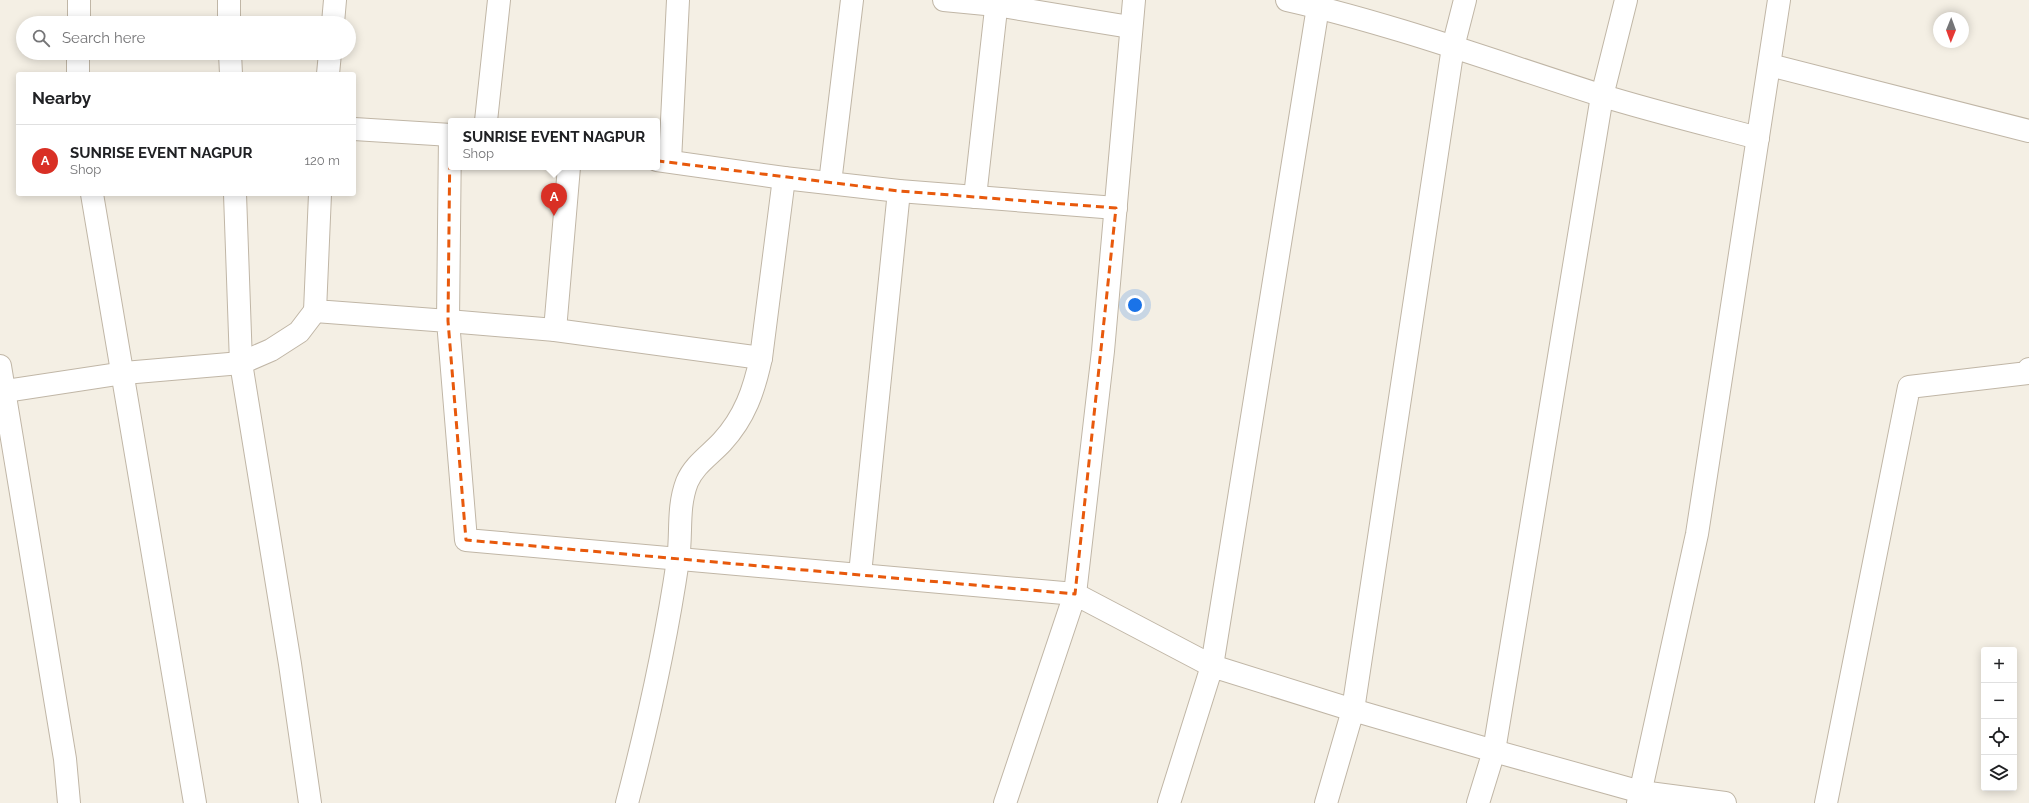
<!DOCTYPE html>
<html lang="en">
<head>
<meta charset="utf-8">
<style>
	:root { --surface:#fff; --page:#f2f2f2; --text:#202124; --muted:#757577; --line:#e0e0e0; --accent:#d93025 }
	body { margin:0; font-family:Raleway,sans-serif; background:var(--page); color:var(--text) }
	.controls { position:absolute; right:12px; bottom:12px; display:grid; overflow:hidden; border-radius:4px; box-shadow:0 2px 10px #0003 }
	.controls button { width:36px; height:36px; display:grid; place-items:center; padding:0; border:0; border-bottom:1px solid var(--line); background:var(--surface); color:var(--text); font:20px sans-serif }
	.compass { position:absolute; left:1933px; top:12px; width:36px; height:36px; border-radius:50%; background:var(--surface); box-shadow:0 2px 10px #0003; rotate:181deg }
	.you { position:absolute; left:1135px; top:305px; width:14px; height:14px; margin:-10px; border:3px solid #fff; border-radius:50%; background:#1a73e8; box-shadow:0 0 0 6px #1a73e833 }
	.badge { display:grid; place-items:center; width:26px; height:26px; border-radius:50%; background:var(--accent); color:#fff; font-size:13px; font-weight:700 }
	.pin { position:absolute; translate:-50% -33px; filter:drop-shadow(0 1px 2px #0008) }
	.pin::after { content:''; position:absolute; top:21px; width:14px; height:12px; background:inherit; clip-path:polygon(0 0,100% 0,50% 100%) }
	.popup { position:absolute; left:448px; top:118px; width:212px; height:52px; box-sizing:border-box; display:grid; place-content:center; border-radius:4px; background:var(--surface); filter:drop-shadow(0 1px 3px #0005); font-size:13px; white-space:nowrap; color:var(--muted) }
	.popup b { font-size:15px; color:var(--text) }
	.popup::after { content:''; position:absolute; left:50%; top:100%; margin-left:-8px; border:8px solid transparent; border-top-color:var(--surface) }
	.list { margin:0; padding:0; list-style:none }
	h2 { display:flex; justify-content:space-between; align-items:center; height:52px; margin:0; padding:0 16px; font-size:17px }
	h2 small { font-size:13px; font-weight:400; color:var(--muted) }
	.list li { display:grid; grid-template-columns:26px 1fr auto; gap:12px; align-items:center; box-sizing:border-box; height:72px; padding:0 16px; border-top:1px solid var(--line) }
	.list b { display:block; font-size:15px; white-space:nowrap }
	.list p { margin:0; font-size:13px; white-space:nowrap; color:var(--muted) }
	.list em { font-size:13px; font-style:normal; color:var(--muted) }
	.icon { flex:none; width:22px; height:22px; fill:none; stroke:currentColor; stroke-width:2; stroke-linecap:round; stroke-linejoin:round }
	.map { position:relative; flex:none; width:2029px; height:803px; overflow:hidden }
	.search { position:absolute; background:var(--surface); box-shadow:0 2px 10px #0003; left:16px; top:16px; width:340px; height:44px; display:flex; align-items:center; gap:10px; box-sizing:border-box; padding:0 14px; border-radius:22px; color:var(--muted); font-size:15px }
	.panel { position:absolute; background:var(--surface); box-shadow:0 2px 10px #0003; left:16px; top:72px; width:340px; height:124px; border-radius:4px }
	.map>svg:first-child { display:block }
</style>
</head>
<body>
<div class="map">
<svg width="2029" height="803" viewBox="0 0 2029 803">
	<rect width="100%" height="100%" fill="#f4efe4"/>
	<g fill="none" stroke-linecap="round" stroke-linejoin="round">
		<g stroke="#c0b6a6" stroke-width="24">
			<g id="minor">
				<path d="M229 0V23"/>
				<path d="M944 0 996 5 1130 27"/>
				<path d="M1287 0C1393 24 1496 62 1600 95 1652 111 1705 124 1758 138"/>
				<path d="M79 23V0"/>
				<path d="M333 23 335 0"/>
				<path d="M78 53V74"/>
				<path d="M230 53 231 74"/>
				<path d="M1770 65 2029 131"/>
				<path d="M328 74 330 53"/>
				<path d="M486 121 499 0"/>
				<path d="M354 129 451 135"/>
				<path d="M450 135 448 321 555 330 761 358"/>
				<path d="M657 160 784 178 899 191 1116 208"/>
				<path d="M670 161 678 0"/>
				<path d="M830 183 852 0"/>
				<path d="M92 194 195 803"/>
				<path d="M235 194 241 363 290 664 310 803"/>
				<path d="M320 194 315 311 448 321 466 540 1075 594 1103 351 1134 0"/>
				<path d="M975 197 997 0"/>
				<path d="M555 330 569 167"/>
				<path d="M0 366 65 759 69 803"/>
				<path d="M0 392 124 373 241 363 271 350 299 332 315 311"/>
				<path d="M860 574 899 191"/>
				<path d="M627 803C648 723 666 642 678 560 682 534 677 508 687 482 694 465 710 455 722 442 745 417 754 390 761 358L784 178"/>
				<path d="M1005 803 1075 594 1212 666 1318 7"/>
				<path d="M1169 803 1212 666 1353 710 1453 47 1465 0"/>
				<path d="M1326 803 1353 710 1494 751 1602 96 1626 0"/>
				<path d="M1478 803 1494 751 1641 792 1725 803"/>
				<path d="M1638 803 1697 534 1779 0"/>
				<path d="M1826 803 1909 387 2028 373 2029 369"/>
			</g>
		</g>
		<use href="#minor" stroke="#fff" stroke-width="22"/>
	</g>
	<path fill="none" stroke="#e8590c" stroke-width="3" stroke-dasharray="8 5" stroke-linejoin="round" d="M450 135 899 191 1116 208 1075 594 466 540 448 321Z"/>
</svg>
<div class="controls">
<button>+</button>
<button>−</button>
<button><svg class="icon" aria-label="locate" viewBox="0 0 24 24"><circle cx="12" cy="12" r="6"/><path d="M12 2v4M12 18v4M2 12h4M18 12h4"/></svg></button>
<button><svg class="icon" aria-label="layers" viewBox="0 0 24 24"><path d="M12 4l9 5-9 5-9-5zM3 14l9 5 9-5"/></svg></button>
</div>
<svg class="compass" viewBox="-18 -18 36 36"><path d="M0-13l5 13h-10z" fill="#e53935"/><path d="M0 13l5-13h-10z" fill="#757577"/></svg>
<div class="you"></div>
<div class="pin badge" style="left:554px;top:216px">A</div>
<div class="popup"><b>SUNRISE EVENT NAGPUR</b>Shop</div>
<div class="search"><svg class="icon" aria-label="search" viewBox="0 0 24 24"><circle cx="10" cy="10" r="6"/><path d="M15 15l6 6"/></svg>Search here</div>
<section class="panel">
<h2>Nearby<small></small></h2>
<ul class="list">
<li><span class="badge">A</span><div><b>SUNRISE EVENT NAGPUR</b><p>Shop</p></div><em>120 m</em></li>
</ul>
</section>
</div>
</body>
</html>
